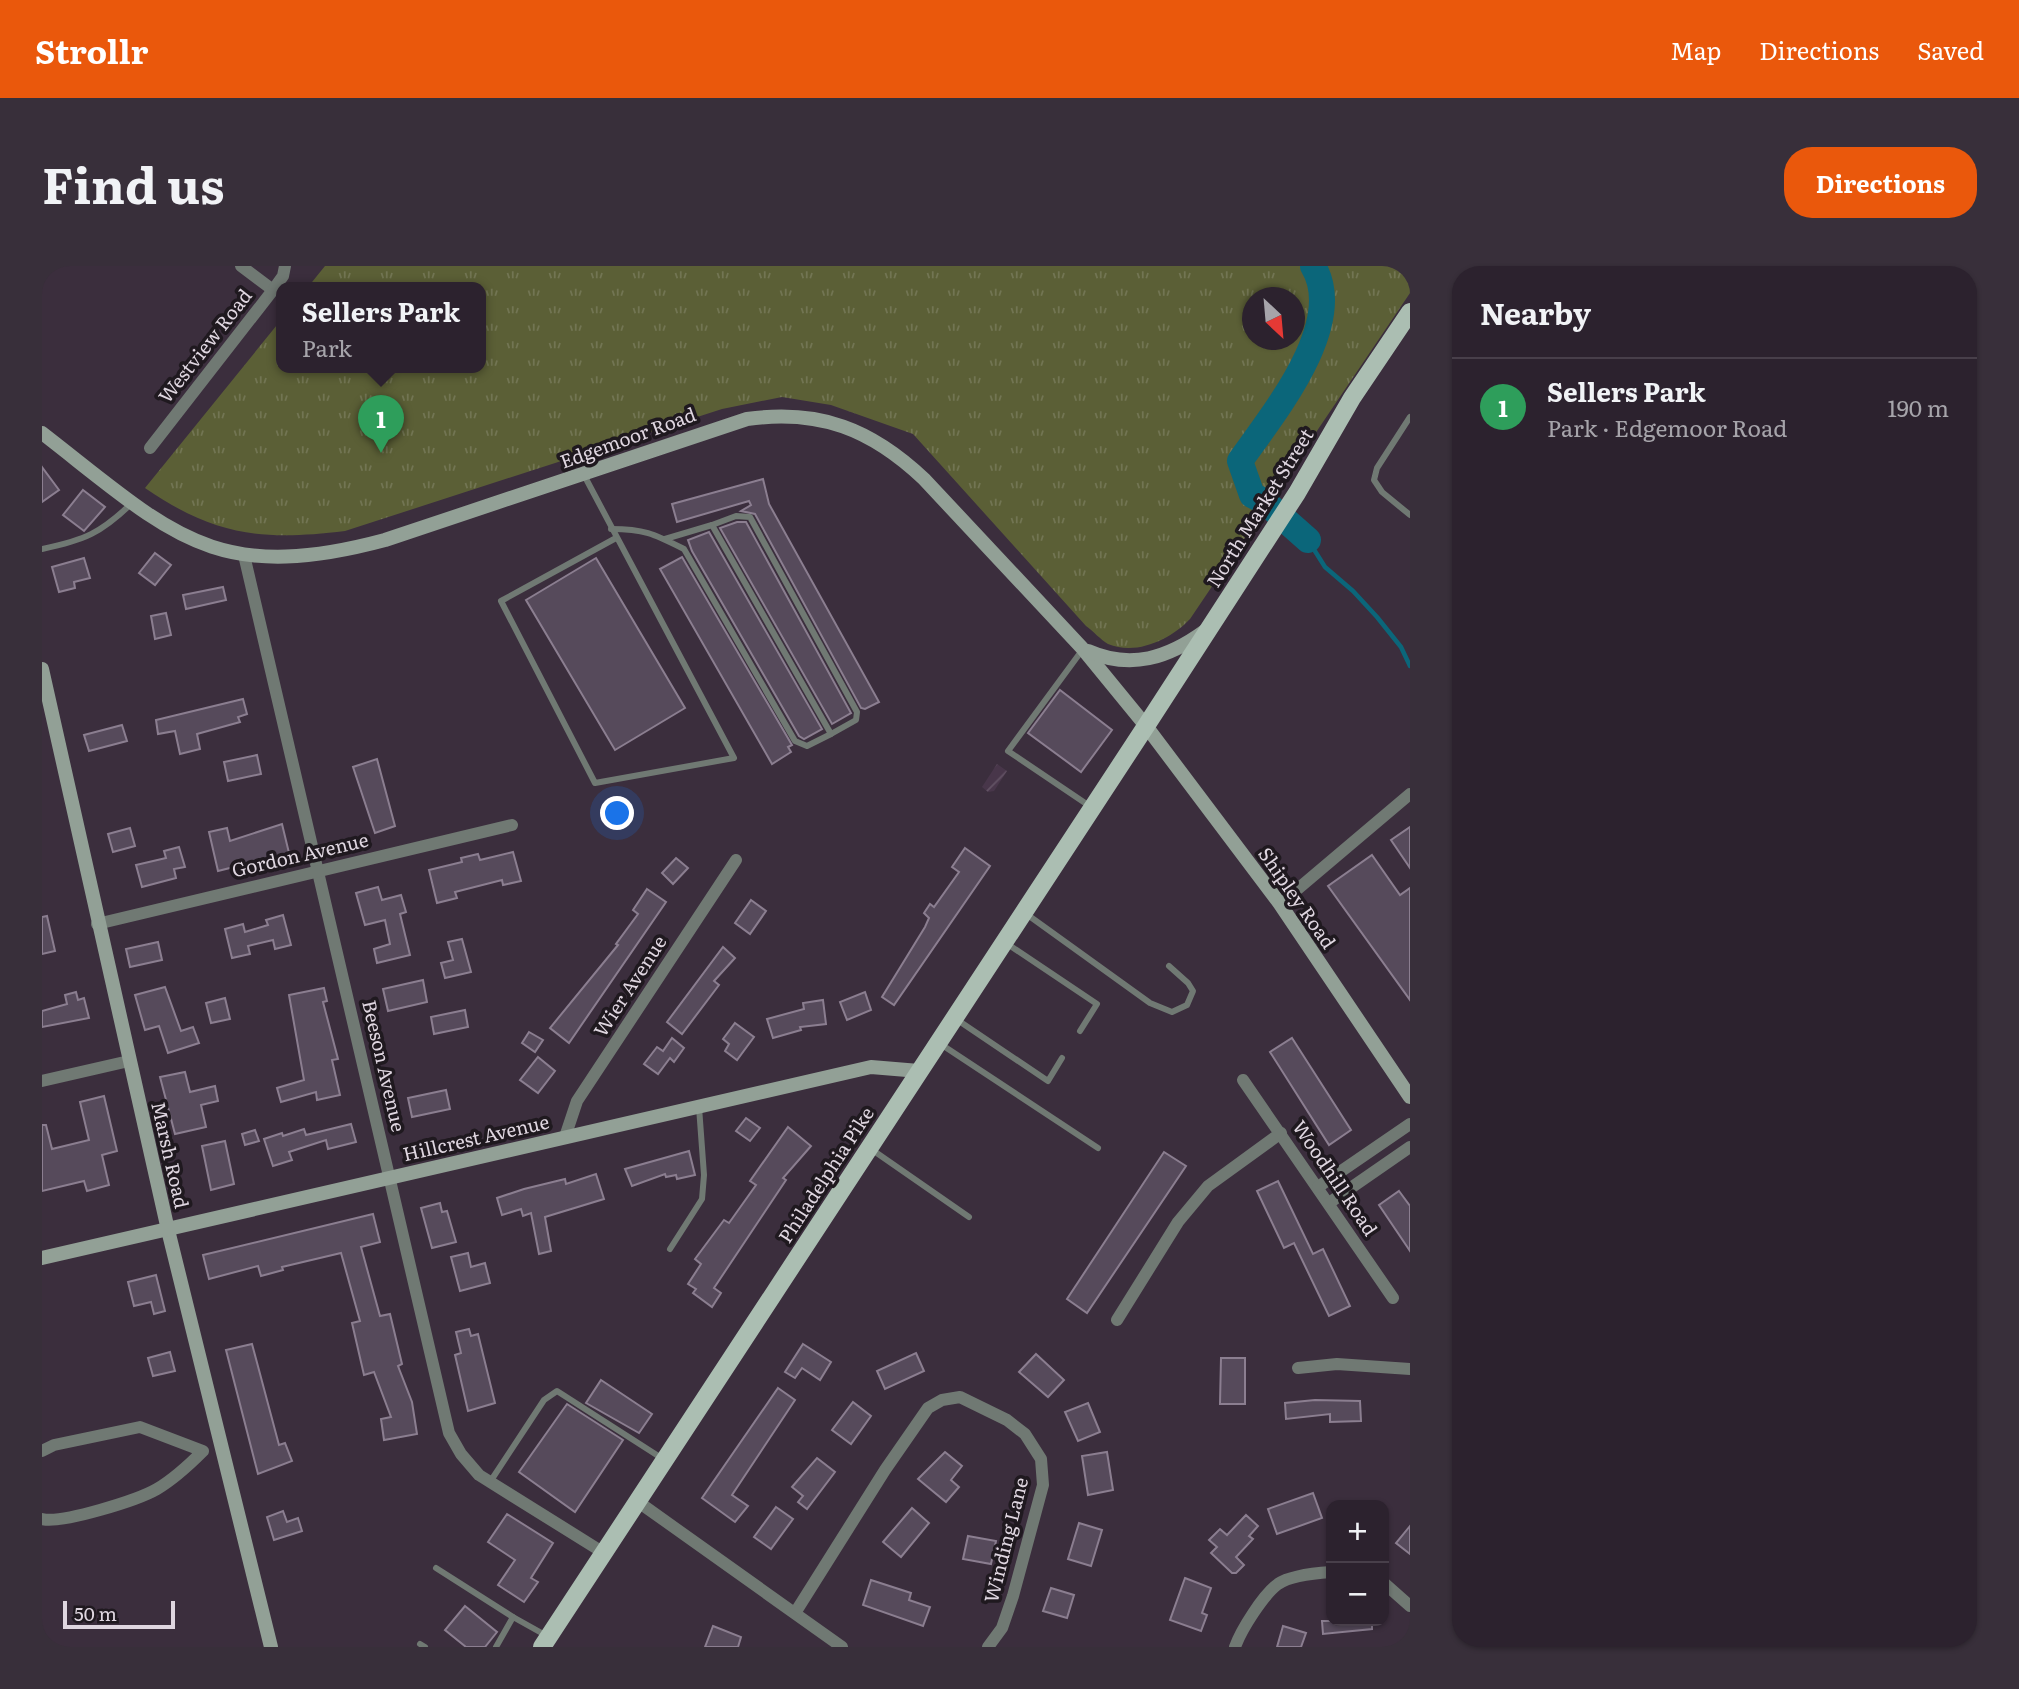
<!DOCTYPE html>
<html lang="en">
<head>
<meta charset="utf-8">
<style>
	:root { --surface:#2c222e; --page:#382f3a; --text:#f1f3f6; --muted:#a6a4aa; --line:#483f4a; --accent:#ea580c }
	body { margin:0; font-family:Literata,serif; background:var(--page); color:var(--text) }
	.controls { position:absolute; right:21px; bottom:21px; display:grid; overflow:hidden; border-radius:14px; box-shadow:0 2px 5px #0004 }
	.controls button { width:63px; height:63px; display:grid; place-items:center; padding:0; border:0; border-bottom:2px solid var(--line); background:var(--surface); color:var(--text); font:35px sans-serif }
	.compass { position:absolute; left:1200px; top:21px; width:63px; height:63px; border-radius:50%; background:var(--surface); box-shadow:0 2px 5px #0004; rotate:154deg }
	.scale { position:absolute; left:21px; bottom:18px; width:112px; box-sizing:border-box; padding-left:7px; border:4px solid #dfd6e0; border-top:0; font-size:19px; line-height:24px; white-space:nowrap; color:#dfd6e0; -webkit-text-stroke:5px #1f191f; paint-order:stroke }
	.you { position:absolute; left:576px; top:548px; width:24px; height:24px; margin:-18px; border:5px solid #fff; border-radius:50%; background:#1a73e8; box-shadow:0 0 0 10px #1a73e833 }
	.badge { display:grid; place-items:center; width:46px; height:46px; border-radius:50%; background:var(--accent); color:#fff; font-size:23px; font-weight:700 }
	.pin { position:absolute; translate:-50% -58px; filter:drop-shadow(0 2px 4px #0008) }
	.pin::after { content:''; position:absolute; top:37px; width:24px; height:21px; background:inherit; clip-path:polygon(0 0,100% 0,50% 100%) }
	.popup { position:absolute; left:234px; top:16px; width:210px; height:91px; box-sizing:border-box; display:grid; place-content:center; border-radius:14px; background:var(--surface); filter:drop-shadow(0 2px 5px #0005); font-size:23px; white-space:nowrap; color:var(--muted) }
	.popup b { font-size:26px; color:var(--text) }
	.popup::after { content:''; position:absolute; left:50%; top:100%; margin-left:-14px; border:14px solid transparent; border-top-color:var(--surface) }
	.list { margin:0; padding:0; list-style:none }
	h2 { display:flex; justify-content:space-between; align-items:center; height:91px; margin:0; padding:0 28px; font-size:30px }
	h2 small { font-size:23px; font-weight:400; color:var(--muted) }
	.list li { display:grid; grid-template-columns:46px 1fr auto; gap:21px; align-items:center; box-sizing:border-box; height:98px; padding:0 28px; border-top:2px solid var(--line) }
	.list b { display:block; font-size:26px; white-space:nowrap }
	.list p { margin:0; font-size:23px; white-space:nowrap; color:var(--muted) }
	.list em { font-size:23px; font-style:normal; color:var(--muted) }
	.map { position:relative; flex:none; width:1368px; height:1381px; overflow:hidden; border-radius:28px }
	header { display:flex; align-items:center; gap:42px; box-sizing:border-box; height:98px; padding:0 35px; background:var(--accent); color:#fff }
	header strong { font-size:33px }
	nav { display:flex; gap:38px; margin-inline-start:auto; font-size:24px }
	.intro { display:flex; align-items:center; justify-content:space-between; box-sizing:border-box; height:168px; padding:0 42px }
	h1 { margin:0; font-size:49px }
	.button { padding:18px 32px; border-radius:28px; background:var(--accent); color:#fff; font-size:24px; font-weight:700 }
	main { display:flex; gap:42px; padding:0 42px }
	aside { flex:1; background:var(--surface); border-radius:28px; box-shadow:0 2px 5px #0004 }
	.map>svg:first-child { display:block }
</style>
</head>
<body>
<header>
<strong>Strollr</strong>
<nav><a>Map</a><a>Directions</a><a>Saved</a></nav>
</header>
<div class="intro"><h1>Find us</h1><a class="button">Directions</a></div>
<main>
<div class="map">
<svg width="1368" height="1381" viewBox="0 0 1368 1381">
	<defs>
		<pattern id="industrial-furrows" width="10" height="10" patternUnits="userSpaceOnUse" patternTransform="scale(1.75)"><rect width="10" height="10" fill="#48364a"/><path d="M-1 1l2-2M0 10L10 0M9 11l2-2" fill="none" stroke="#625264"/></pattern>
		<pattern id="park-tufts" width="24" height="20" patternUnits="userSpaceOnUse" patternTransform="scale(1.75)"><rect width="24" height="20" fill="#5b5f36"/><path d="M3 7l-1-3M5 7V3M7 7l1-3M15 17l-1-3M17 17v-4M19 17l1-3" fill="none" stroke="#727553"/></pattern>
	</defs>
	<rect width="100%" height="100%" fill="#3b2e3d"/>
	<path fill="url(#industrial-furrows)" d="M955 498 965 505 952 525 946 526 940 521Z"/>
	<path fill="url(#park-tufts)" fill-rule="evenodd" d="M283 0H1368V27L1148 353C1129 373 1095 390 1066 378 1059 374 1051 365 1044 360L871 168 789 139 740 131 680 143 303 265C220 275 173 270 103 222L239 54V101H439V21H266ZM1210 32H1252V74H1210Z"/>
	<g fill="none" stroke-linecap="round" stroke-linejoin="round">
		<path stroke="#0b667a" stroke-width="4.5" d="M1266 274 1283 301 1311 325 1335 351 1359 381 1368 400"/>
		<path stroke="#0b667a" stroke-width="26" d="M1266 274 1223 236 1210 229 1198 195C1230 149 1306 58 1271 0"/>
	</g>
	<g fill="#564a5b" stroke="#8b7e90" stroke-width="2">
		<path d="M0 201 17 224 0 236Z"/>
		<path d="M721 213 727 238 837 436 823 443 819 442 713 248 699 245 709 239 707 235 635 256 630 238Z"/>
		<path d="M41 224 63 241 42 265 21 249Z"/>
		<path d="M695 256H704L809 447 790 458 678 262Z"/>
		<path d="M667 266 780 463 762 473 757 470 650 285 646 274Z"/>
		<path d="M113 287 129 299 113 319 97 307Z"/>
		<path d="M640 291 750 479 746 481 749 486 730 498 618 303Z"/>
		<path d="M42 292 48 312 32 316 33 322 17 326 10 301Z"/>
		<path d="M554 292 643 442 573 484 484 334Z"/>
		<path d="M181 321 184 334 144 343 141 329Z"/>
		<path d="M124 347 129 369 113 373 109 350Z"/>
		<path d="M1018 424 1070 464 1039 506 986 467Z"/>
		<path d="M201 433 205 448 196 451 198 456 155 468 158 483 138 488 133 465 116 468 114 454Z"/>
		<path d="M80 459 85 475 47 485 42 469Z"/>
		<path d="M215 489 219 508 186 515 182 496Z"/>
		<path d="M335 493 353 560 333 567 311 501Z"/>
		<path d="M240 558 247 587 176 605 167 566 185 562 188 575Z"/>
		<path d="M1368 561V602L1349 574Z"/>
		<path d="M88 562 93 580 71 586 66 568Z"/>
		<path d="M137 581 143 601 132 603 134 612 100 621 94 599 124 592 122 585Z"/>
		<path d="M923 582 948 600 852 739 840 731 883 661 887 652 882 647 888 638 892 641 917 606 910 601Z"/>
		<path d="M471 586 479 615 461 619 460 614 413 626 415 632 395 637 387 604 420 596 419 592 436 588 438 594Z"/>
		<path d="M1330 589 1358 629 1368 622V734L1286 620Z"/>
		<path d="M634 592 646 602 631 618 620 607Z"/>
		<path d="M336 621 340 634 359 629 364 646 358 648 368 689 335 697 332 683 348 678 343 654 323 659 314 627Z"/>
		<path d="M605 623 624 636 527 777 508 762 576 679 574 678 596 648 591 644Z"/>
		<path d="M709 634 724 645 708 668 693 657Z"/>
		<path d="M241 649 249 679 233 683 231 674 206 680 208 688 190 692 183 663 201 658 203 666 226 659 224 654Z"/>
		<path d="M5 650 13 685 0 688V651Z"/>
		<path d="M420 673 429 706 403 712 399 697 411 694 406 676Z"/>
		<path d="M116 676 120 694 88 701 84 683Z"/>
		<path d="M681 681 693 692 672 715 677 719 640 768 625 756Z"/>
		<path d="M381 714 385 736 346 745 341 723Z"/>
		<path d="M123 721 139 765 151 761 157 777 126 787 117 760 103 764 93 729Z"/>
		<path d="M282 722 285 735 281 736 296 793 290 794 298 829 275 834 274 826 239 836 235 822 262 814 247 729Z"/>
		<path d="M34 726 36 734 42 732 47 752 0 761V745L25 738 23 729Z"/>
		<path d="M823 726 829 744 805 754 798 736Z"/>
		<path d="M183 732 188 753 169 757 164 737Z"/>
		<path d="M781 734 784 758 758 761 759 764 731 772 725 753 762 743 761 737Z"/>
		<path d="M423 744 426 761 392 768 389 751Z"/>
		<path d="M693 757 712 771 695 794 683 785 687 778 681 773Z"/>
		<path d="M487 766 501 774 493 786 480 777Z"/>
		<path d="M630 772 642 782 632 796 628 792 616 808 602 798 615 781 621 785Z"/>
		<path d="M1250 772 1309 864 1287 879 1228 786Z"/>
		<path d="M496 791 513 805 496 827 478 814Z"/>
		<path d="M143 806 148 826 173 820 176 835 159 839 164 861 133 868 118 811Z"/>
		<path d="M404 824 408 843 370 851 366 832Z"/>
		<path d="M62 830 75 885 60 889 67 919 45 925 42 915 0 925V859H4L10 883 47 874 38 836Z"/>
		<path d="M704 852 718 862 708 875 694 865Z"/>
		<path d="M309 858 314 876 286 883 284 874 247 886 250 894 231 900 222 873 240 867 241 870 262 863 264 869Z"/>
		<path d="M746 861 769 880 741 912 744 914 672 1022 679 1027 670 1041 651 1027 654 1023 646 1018 659 998 653 993 682 954 687 957 714 919 708 915Z"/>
		<path d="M213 864 217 875 203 879 200 868Z"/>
		<path d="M183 875 192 918 169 924 160 880Z"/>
		<path d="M647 885 653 909 635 913 634 909 624 911 623 908 590 920 583 903Z"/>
		<path d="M1122 886 1144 900 1045 1047 1025 1033Z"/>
		<path d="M554 908 562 933 503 951 509 985 497 988 489 947 481 950 479 943 460 949 455 932 482 923 523 913 524 918Z"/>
		<path d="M1236 915 1271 988 1281 983 1308 1040 1287 1050 1252 977 1242 982 1215 925Z"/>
		<path d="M1357 925 1368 940V985L1337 939Z"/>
		<path d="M398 937 400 946 405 945 414 976 390 982 379 942Z"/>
		<path d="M331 948 338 976 319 981 338 1050 348 1048 360 1098 356 1100 370 1136 375 1168 342 1174 339 1153 349 1151 332 1106 322 1109 310 1057 318 1055 299 987 240 1001 241 1004 219 1010 216 1000 167 1013 161 989Z"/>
		<path d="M426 987 429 1001 443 997 448 1017 418 1025 409 991Z"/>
		<path d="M114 1009 123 1045 112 1048 109 1036 92 1040 86 1016Z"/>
		<path d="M427 1063 429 1070 436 1068 453 1137 426 1145 413 1089 419 1087 414 1066Z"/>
		<path d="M210 1078 237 1179 243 1177 250 1195 216 1208 184 1084Z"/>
		<path d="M761 1078 789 1096 778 1114 760 1102 753 1112 743 1106Z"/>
		<path d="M128 1086 133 1105 111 1110 106 1092Z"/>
		<path d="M874 1087 882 1105 843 1123 835 1105Z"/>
		<path d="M994 1088 1022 1114 1006 1131 977 1106Z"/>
		<path d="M1179 1092H1203V1138H1178Z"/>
		<path d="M559 1114 610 1148 597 1167 544 1137Z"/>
		<path d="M736 1122 753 1134 690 1229 706 1240 693 1256 660 1232Z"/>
		<path d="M1273 1134 1318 1135 1319 1155 1288 1156V1148L1244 1153 1243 1137Z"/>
		<path d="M811 1136 829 1150 809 1178 790 1164Z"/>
		<path d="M1046 1137 1058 1166 1036 1175 1023 1146Z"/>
		<path d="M525 1138 581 1174 533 1246 477 1206Z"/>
		<path d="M903 1186 920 1200 909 1214 917 1221 904 1236 876 1213Z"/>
		<path d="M1065 1186 1071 1224 1046 1229 1040 1190Z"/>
		<path d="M775 1192 793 1206 765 1243 756 1236 761 1230 750 1221Z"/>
		<path d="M1271 1227 1280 1252 1235 1268 1226 1243Z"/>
		<path d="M734 1241 751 1253 729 1283 712 1271Z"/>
		<path d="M870 1242 887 1257 859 1291 841 1276Z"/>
		<path d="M241 1245 245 1256 256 1252 260 1265 232 1274 225 1251Z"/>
		<path d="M465 1248 511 1277 489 1312 496 1316 482 1336 456 1319 473 1294 446 1276Z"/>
		<path d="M1204 1249 1216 1260 1207 1270 1211 1273 1194 1291 1202 1299 1194 1307H1190L1169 1287 1175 1281 1167 1274 1178 1263 1185 1269Z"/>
		<path d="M1037 1257 1060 1264 1049 1300 1026 1293Z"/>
		<path d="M1368 1260V1288L1354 1277Z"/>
		<path d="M926 1270 954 1275 949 1298 921 1293Z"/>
		<path d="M1143 1312 1169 1322 1160 1347 1165 1349 1159 1365 1128 1354Z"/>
		<path d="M829 1314 869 1327 867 1334 888 1341 881 1360 821 1339Z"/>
		<path d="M1009 1322 1032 1329 1025 1352 1001 1345Z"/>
		<path d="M423 1340 455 1366 443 1381H424L403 1364Z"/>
		<path d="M1280 1355H1330V1363L1281 1368Z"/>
		<path d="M671 1360 699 1371 696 1381H663Z"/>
		<path d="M1241 1360 1264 1367 1259 1381H1235Z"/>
	</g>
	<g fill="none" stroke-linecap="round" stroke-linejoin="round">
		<g stroke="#707973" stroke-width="6">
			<path d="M1368 151 1335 202 1332 214 1340 226 1368 249"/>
			<path d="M542 209 692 492 553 517 459 335 574 272"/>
			<path d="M670 259 694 250 708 251 815 446 814 454 789 468"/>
			<path d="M569 263C603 263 612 268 642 283L753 475 765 480 789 468 670 259 623 273"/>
			<path d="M0 283C43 274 59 267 90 237"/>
			<path d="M1041 383 966 485 1049 541"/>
			<path d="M983 647 1108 737 1130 746 1145 739 1151 725 1146 717 1127 700"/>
			<path d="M964 677 1055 738 1038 765"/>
			<path d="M914 753 1006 815 1020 792"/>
			<path d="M897 777 1056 882"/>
			<path d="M829 883 927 951"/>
			<path d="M628 983 660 933 662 909 657 841"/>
			<path d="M448 1216 502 1134 515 1125 621 1193"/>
			<path d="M394 1302 471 1351"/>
			<path d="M378 1378 383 1381"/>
			<path d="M454 1381 471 1351 505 1370"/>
		</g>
		<g stroke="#707973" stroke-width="12">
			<path d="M199 0 231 24"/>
			<path d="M108 182 231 24 241 10 243 0"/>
			<path d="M202 289 407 1167 419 1188 437 1209 562 1287"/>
			<path d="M1238 638 1368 528"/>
			<path d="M55 658 470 559"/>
			<path d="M1201 814 1351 1032"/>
			<path d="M0 815 87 795"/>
			<path d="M523 871 535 835 694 594"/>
			<path d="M1276 921 1368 858"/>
			<path d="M1287 937 1368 881"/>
			<path d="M1075 1054 1136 956 1166 920 1239 867"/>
			<path d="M1256 1102 1295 1098 1368 1103"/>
			<path d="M0 1185 12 1179 98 1161 161 1185C147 1199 132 1213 115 1223 96 1234 20 1258 0 1253"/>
			<path d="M595 1235 800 1381"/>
			<path d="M1342 1317 1368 1340"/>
			<path d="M753 1347 843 1204 886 1142 900 1134 918 1131 965 1154 983 1168 999 1193 1001 1219 971 1330 960 1362 946 1381"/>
			<path d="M1193 1381C1199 1364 1221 1329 1236 1318 1249 1309 1274 1307 1289 1306"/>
		</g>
		<g stroke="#92a096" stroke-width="14">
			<path d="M0 167C129 267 171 320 343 274L705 153C778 143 829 163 882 213L1041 383 1104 460 1238 638 1368 831"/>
			<path d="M1046 385C1089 404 1126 392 1163 365"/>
			<path d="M0 403 126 964 229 1381"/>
			<path d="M0 992 829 801 877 805"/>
		</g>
		<path stroke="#abbeb2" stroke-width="18" d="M500 1381 1104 460 1255 227 1310 132 1368 46"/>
	</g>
	<g text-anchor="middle" stroke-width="7" stroke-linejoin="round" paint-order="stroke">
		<g font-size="19" fill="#dfd6e0" stroke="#1f191f">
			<text transform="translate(163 80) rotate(-52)" y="7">Westview Road</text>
			<text transform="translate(586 172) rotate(-20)" y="7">Edgemoor Road</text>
			<text transform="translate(1218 242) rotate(-58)" y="7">North Market Street</text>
			<text transform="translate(258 589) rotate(-13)" y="7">Gordon Avenue</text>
			<text transform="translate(1255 632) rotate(55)" y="7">Shipley Road</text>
			<text transform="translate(588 720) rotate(-57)" y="7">Wier Avenue</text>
			<text transform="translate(342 800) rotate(77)" y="7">Beeson Avenue</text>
			<text transform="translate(434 872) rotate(-13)" y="7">Hillcrest Avenue</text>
			<text transform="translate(128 889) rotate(77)" y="7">Marsh Road</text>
			<text transform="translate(784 909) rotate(-57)" y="7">Philadelphia Pike</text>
			<text transform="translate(1293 912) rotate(56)" y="7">Woodhill Road</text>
			<text transform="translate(964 1274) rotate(-76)" y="7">Winding Lane</text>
		</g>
	</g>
</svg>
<div class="controls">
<button>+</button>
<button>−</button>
</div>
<svg class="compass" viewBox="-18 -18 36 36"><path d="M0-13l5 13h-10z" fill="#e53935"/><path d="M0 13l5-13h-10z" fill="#a6a4aa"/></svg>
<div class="scale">50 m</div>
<div class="you"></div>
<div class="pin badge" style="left:339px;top:187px;background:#2e9e5b">1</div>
<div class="popup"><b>Sellers Park</b>Park</div>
</div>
<aside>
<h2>Nearby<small></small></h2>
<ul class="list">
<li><span class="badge" style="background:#2e9e5b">1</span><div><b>Sellers Park</b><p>Park · Edgemoor Road</p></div><em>190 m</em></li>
</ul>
</aside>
</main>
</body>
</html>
